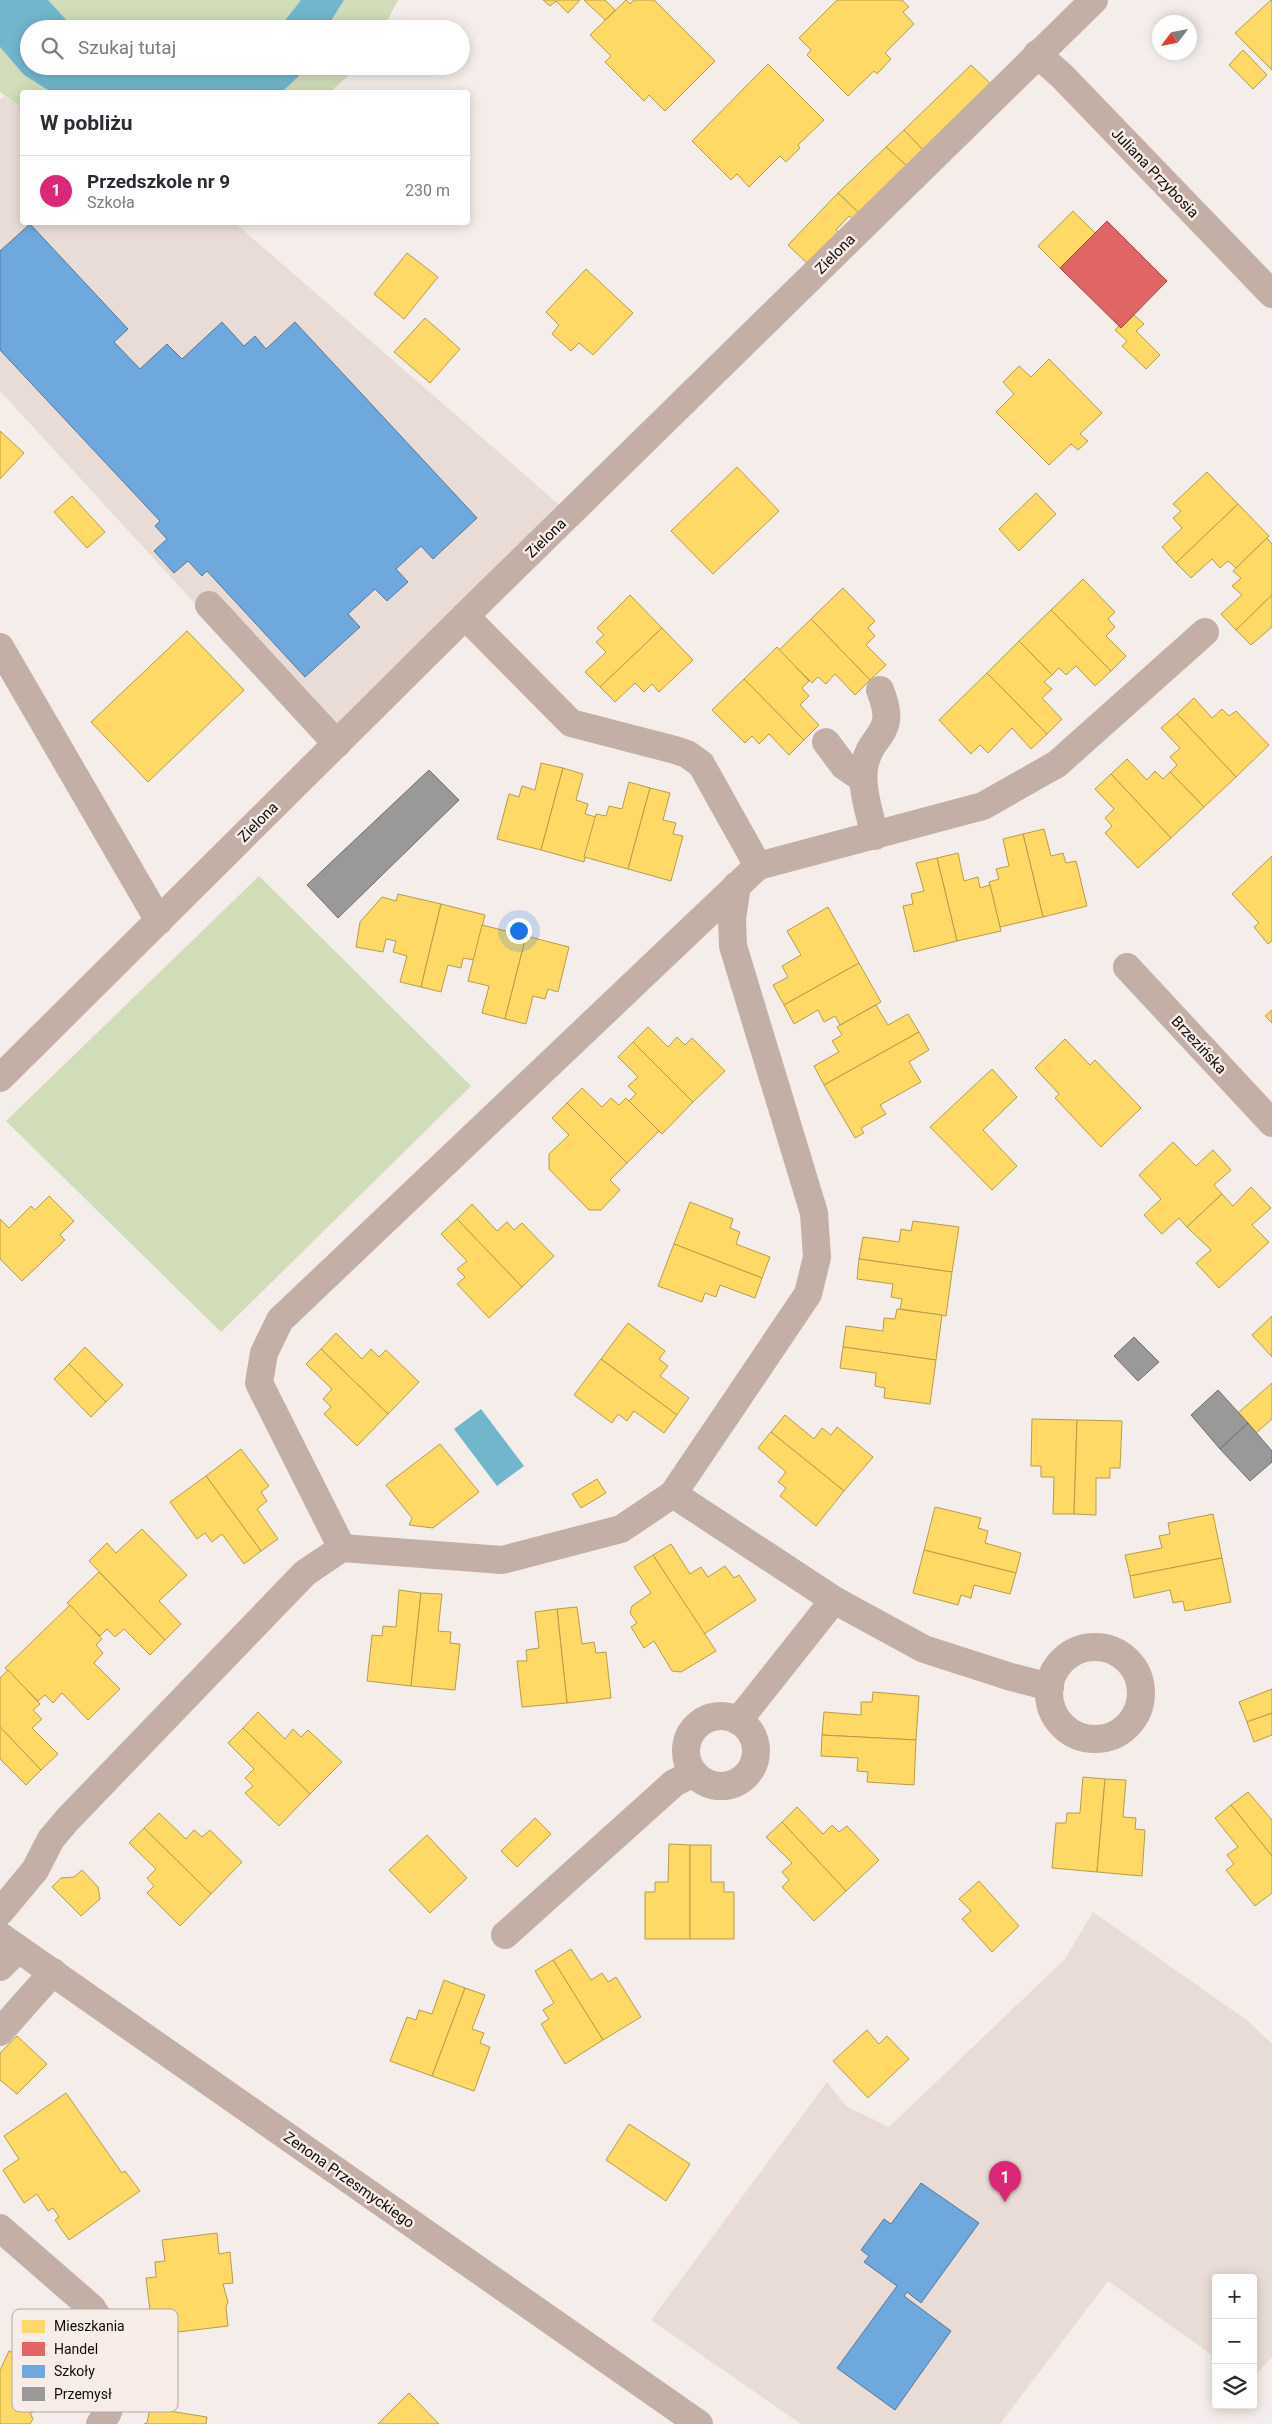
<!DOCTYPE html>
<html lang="pl">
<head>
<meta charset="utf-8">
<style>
	:root { --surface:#fff; --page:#f2f2f3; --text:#2b2b33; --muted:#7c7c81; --line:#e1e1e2; --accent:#db2777 }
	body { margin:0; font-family:Roboto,sans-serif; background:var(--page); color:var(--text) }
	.controls { position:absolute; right:15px; bottom:15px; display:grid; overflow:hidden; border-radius:5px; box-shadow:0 2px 12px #0003 }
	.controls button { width:45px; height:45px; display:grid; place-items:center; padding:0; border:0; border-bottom:1px solid var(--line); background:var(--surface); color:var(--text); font:25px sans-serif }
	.compass { position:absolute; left:1152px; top:15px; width:45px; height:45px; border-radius:50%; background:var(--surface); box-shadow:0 2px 12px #0003; rotate:238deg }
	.you { position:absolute; left:518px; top:930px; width:18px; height:18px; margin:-12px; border:4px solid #fff; border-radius:50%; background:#1a73e8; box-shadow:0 0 0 8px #1a73e833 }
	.badge { display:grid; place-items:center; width:32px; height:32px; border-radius:50%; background:var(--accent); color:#fff; font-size:16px; font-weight:700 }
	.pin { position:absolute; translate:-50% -41px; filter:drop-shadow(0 1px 2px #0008) }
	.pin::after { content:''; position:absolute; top:26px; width:18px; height:15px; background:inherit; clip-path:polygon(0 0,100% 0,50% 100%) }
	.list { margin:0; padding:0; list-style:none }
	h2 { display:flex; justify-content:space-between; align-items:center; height:65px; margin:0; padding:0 20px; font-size:21px }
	h2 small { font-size:16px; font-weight:400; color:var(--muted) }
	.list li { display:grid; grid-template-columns:32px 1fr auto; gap:15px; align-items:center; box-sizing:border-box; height:70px; padding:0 20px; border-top:1px solid var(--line) }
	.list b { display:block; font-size:19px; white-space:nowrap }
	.list p { margin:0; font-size:16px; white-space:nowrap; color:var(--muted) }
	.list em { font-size:16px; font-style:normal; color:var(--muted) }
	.icon { flex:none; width:28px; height:28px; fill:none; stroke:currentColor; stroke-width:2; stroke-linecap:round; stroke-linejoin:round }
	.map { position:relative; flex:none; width:1272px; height:2424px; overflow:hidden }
	.search { position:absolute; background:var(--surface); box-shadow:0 2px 12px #0003; left:20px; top:20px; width:450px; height:55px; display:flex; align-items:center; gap:12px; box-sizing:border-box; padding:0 18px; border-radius:28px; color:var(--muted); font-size:19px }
	.panel { position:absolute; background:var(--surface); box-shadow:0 2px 12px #0003; left:20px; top:90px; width:450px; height:135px; border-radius:5px }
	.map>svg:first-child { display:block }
</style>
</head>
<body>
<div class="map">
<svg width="1272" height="2424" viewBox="0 0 1272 2424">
	<rect width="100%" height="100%" fill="#f4edea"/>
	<g fill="#e9dcd6">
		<path d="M4 96 22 108V222L235 223 563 508 323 743 0 391V100Z"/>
		<path d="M1093 1912 1248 2021 1272 2044V2357L1253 2378V2278H1216V2358L1108 2281 1000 2424H801L651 2320 827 2082 846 2106 889 2127 1065 1959Z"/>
	</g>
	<g fill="#d0ddb8">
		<path d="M48 0H301L278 29H78L72 26Z"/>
		<path d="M344 0H398L383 29H326Z"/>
		<path d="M0 47 24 75 51 92H22V108L0 92Z"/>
		<path d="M305 66H359L330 92H282L301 74Z"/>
		<path d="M259 876 471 1086 221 1332 6 1121Z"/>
	</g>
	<g fill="#71b6cc">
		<path d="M0 0H48L72 26 78 29H29V66H207L223 69 227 66H305L301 74 282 92H51L24 75 0 47Z"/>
		<path d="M301 0H344L326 29H278Z"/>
		<path d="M481 1409 524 1466 497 1486 454 1429Z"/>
	</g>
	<g fill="#ffd966" stroke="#b79c4b">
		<path d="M543 0H580L568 13 556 1 550 6Z"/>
		<path d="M584 0H605L615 10 605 20Z"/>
		<path d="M626 0 630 4 634 0H654L715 61 665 111 649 95 644 101 605 62 611 56 590 35Z"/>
		<path d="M837 0H902L909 7 903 12 914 24 885 53 891 59 877 74 874 71 848 96 807 55 811 50 799 38Z"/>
		<path d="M1271 0 1272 1V70L1235 33Z"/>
		<path d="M1243 50 1267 75 1253 89 1229 65Z"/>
		<path d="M768 64 824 120 798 145 800 148 786 162 780 156 749 187 737 174 731 180 692 141Z"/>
		<path d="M971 65 992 85 924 151 904 130Z"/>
		<path d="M904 130 924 151 908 167 886 147Z"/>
		<path d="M886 147 908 167 860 214 838 193Z"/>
		<path d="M838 193 860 214 854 220 849 216 836 230 840 234 809 265 788 245Z"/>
		<path d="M1073 211 1095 233 1060 268 1038 246Z"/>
		<path d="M407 253 438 277 404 319 374 294Z"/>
		<path d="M586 269 633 313 593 355 579 343 571 351 552 334 559 325 546 312Z"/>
		<path d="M1134 315 1144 324 1136 331 1160 355 1146 369 1122 346 1127 341 1115 330 1119 326 1121 328Z"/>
		<path d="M425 318 460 349 430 383 394 352Z"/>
		<path d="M1049 359 1102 413 1080 434 1088 441 1078 450 1071 444 1049 465 996 412 1014 394 1003 382 1019 366 1031 377Z"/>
		<path d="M0 431 24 453 0 479Z"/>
		<path d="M737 467 779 511 713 574 671 531Z"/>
		<path d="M1207 472 1238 504 1176 563 1162 547 1182 528 1173 518 1181 511 1173 504Z"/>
		<path d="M1036 493 1056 514 1019 551 999 529Z"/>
		<path d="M72 496 105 532 87 548 54 512Z"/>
		<path d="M1238 504 1269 536 1236 568 1228 561 1220 568 1212 559 1191 578 1176 563Z"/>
		<path d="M1267 538 1272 544V595L1236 630 1221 614 1242 595 1232 586 1241 578 1233 571Z"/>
		<path d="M1083 579 1115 612 1108 619 1115 627 1106 636 1126 656 1111 671 1051 610Z"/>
		<path d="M843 588 875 621 868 628 875 636 866 645 886 665 870 680 811 619Z"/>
		<path d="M630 595 662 628 600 687 585 672 606 652 596 642 604 635 597 628Z"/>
		<path d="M1272 595V627L1251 645 1236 630Z"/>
		<path d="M1051 610 1111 671 1095 686 1076 666 1066 675 1059 668 1052 675 1019 641Z"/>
		<path d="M811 619 870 680 855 695 835 674 826 684 818 677 812 683 779 650Z"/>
		<path d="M662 628 693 660 659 692 652 684 644 692 635 683 615 702 600 687Z"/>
		<path d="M187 631 244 690 148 782 91 722Z"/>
		<path d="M1019 641 1052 675 1044 682 1052 689 1042 698 1062 719 1047 734 987 673Z"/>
		<path d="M777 647 809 681 802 688 809 696 800 705 819 725 804 740 744 679Z"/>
		<path d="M987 673 1047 734 1031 749 1012 728 988 753 980 745 971 754 939 720Z"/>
		<path d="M744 679 804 740 789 755 769 734 759 744 752 736 745 743 712 710Z"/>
		<path d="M1194 698 1212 718 1222 709 1229 716 1236 711 1269 745 1236 777 1177 714Z"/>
		<path d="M1177 714 1236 777 1204 807 1170 772 1177 765 1170 757 1180 748 1161 728Z"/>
		<path d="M1127 759 1147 780 1155 771 1163 779 1170 772 1204 807 1171 838 1111 774Z"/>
		<path d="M541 763 563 768 541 850 497 839 509 794 519 797 522 786 535 790Z"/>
		<path d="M563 768 583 774 576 800 588 804 585 814 596 817 584 862 541 850Z"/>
		<path d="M1111 774 1171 838 1138 868 1105 833 1112 826 1105 818 1114 809 1095 789Z"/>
		<path d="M629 782 650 788 628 869 584 857 596 814 606 816 609 806 622 809Z"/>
		<path d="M650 788 670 793 663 820 676 823 673 834 683 836 671 881 628 869Z"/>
		<path d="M1044 829 1051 856 1063 853 1066 863 1076 861 1087 906 1043 917 1023 834Z"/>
		<path d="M1023 834 1043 917 1000 927 989 882 999 879 996 869 1009 866 1003 839Z"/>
		<path d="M958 853 964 881 978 877 980 888 990 885 1001 931 957 941 937 858Z"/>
		<path d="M1272 856V941L1268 944 1254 927 1259 923 1232 894Z"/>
		<path d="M937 858 957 941 914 952 903 906 913 904 911 894 924 891 916 863Z"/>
		<path d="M398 894 441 904 421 987 400 982 407 956 393 952 396 941 386 939 383 952 356 947 360 922 382 897 396 901Z"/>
		<path d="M441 904 485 915 474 960 463 958 461 968 448 965 441 992 421 987Z"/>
		<path d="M828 907 859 963 784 1005 773 985 788 977 782 966 801 955 787 931Z"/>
		<path d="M482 925 526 936 505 1019 482 1013 489 986 468 981Z"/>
		<path d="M526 936 569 947 558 992 548 989 545 999 533 996 526 1024 505 1019Z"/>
		<path d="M859 963 881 1002 840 1025 835 1016 824 1022 818 1010 794 1024 784 1005Z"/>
		<path d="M876 1005 888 1025 908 1014 919 1032 824 1085 814 1066 839 1052 832 1041 842 1035 837 1027Z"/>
		<path d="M1272 1010V1023L1265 1016Z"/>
		<path d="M648 1027 668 1047 677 1037 685 1045 692 1038 725 1071 693 1102 633 1042Z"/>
		<path d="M919 1032 929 1050 909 1062 921 1082 880 1105 886 1114 861 1128 864 1133 855 1138 824 1085Z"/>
		<path d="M1065 1039 1090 1065 1095 1060 1141 1108 1101 1147 1055 1098 1059 1094 1035 1068Z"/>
		<path d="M633 1042 693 1102 662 1134 629 1101 636 1094 628 1086 638 1077 618 1057Z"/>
		<path d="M992 1069 1017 1097 983 1130 1017 1166 992 1190 930 1127Z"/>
		<path d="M582 1088 602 1107 611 1098 619 1105 626 1098 659 1131 627 1163 567 1103Z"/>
		<path d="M567 1103 627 1163 610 1180 620 1190 601 1210H589L549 1169V1154L569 1135 552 1118Z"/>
		<path d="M1173 1142 1196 1166 1213 1150 1231 1170 1214 1185 1222 1194 1187 1227 1179 1218 1162 1234 1144 1215 1161 1199 1139 1175Z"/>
		<path d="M1251 1187 1271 1208 1252 1225 1269 1242 1219 1288 1196 1263 1211 1250 1187 1227 1222 1194 1233 1206Z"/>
		<path d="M49 1196 74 1221 60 1235 65 1240 22 1281 0 1259V1219L9 1228 31 1206 35 1210Z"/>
		<path d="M690 1202 733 1219 730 1228 740 1232 736 1244 770 1257 762 1278 674 1244Z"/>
		<path d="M472 1204 497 1231 507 1222 514 1230 522 1223 554 1256 522 1287 457 1219Z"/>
		<path d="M457 1219 522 1287 489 1318 457 1284 465 1277 457 1269 467 1261 441 1234Z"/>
		<path d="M913 1221 959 1227 952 1272 859 1259 863 1237 899 1242 901 1229 911 1231Z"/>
		<path d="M674 1244 762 1278 755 1298 720 1285 716 1297 705 1293 702 1302 658 1286Z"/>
		<path d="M859 1259 952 1272 946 1316 900 1309 902 1299 891 1297 893 1284 857 1279Z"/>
		<path d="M897 1309 942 1315 936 1360 843 1347 846 1326 883 1331 884 1318 895 1319Z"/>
		<path d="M1272 1316V1357L1252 1335Z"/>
		<path d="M628 1323 665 1351 659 1359 668 1366 660 1376 689 1398 677 1415 601 1359Z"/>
		<path d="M336 1333 362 1359 371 1349 379 1357 386 1350 419 1382 388 1414 321 1349Z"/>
		<path d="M85 1347 123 1385 106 1402 69 1364Z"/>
		<path d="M843 1347 936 1360 930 1404 884 1398 885 1388 875 1386 876 1373 840 1368Z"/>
		<path d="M321 1349 388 1414 357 1446 324 1414 331 1407 323 1399 332 1389 306 1364Z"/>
		<path d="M601 1359 677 1415 664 1433 634 1411 627 1421 618 1414 612 1423 574 1395Z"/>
		<path d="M69 1364 106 1402 91 1417 54 1379Z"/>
		<path d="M1272 1383V1419L1256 1433 1238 1413Z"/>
		<path d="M785 1415 814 1439 822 1428 831 1435 837 1427 873 1457 844 1491 771 1432Z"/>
		<path d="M1032 1419 1077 1420 1074 1514H1053L1054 1477H1041V1466H1031Z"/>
		<path d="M1077 1420 1122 1421 1120 1468H1110V1478H1096V1515L1074 1514Z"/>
		<path d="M771 1432 844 1491 816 1526 780 1496 786 1488 778 1482 786 1472 758 1448Z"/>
		<path d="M440 1444 479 1492 433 1528 409 1525 412 1518 386 1485Z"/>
		<path d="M241 1449 269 1486 261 1492 267 1501 257 1509 278 1539 261 1551 206 1476Z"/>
		<path d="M206 1476 261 1551 244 1564 222 1534 212 1542 205 1533 197 1539 170 1502Z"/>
		<path d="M597 1479 606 1493 581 1508 572 1494Z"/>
		<path d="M935 1507 981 1518 978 1528 988 1531 985 1543 1021 1553 1016 1573 924 1550Z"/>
		<path d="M1213 1514 1222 1558 1130 1576 1125 1555 1162 1548 1159 1536 1170 1534 1168 1523Z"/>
		<path d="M142 1529 187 1575 159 1601 181 1624 165 1640 89 1561 107 1543 116 1553Z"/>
		<path d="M671 1544 690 1574 701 1567 708 1577 725 1566 734 1578 739 1575 756 1600 704 1634 653 1555Z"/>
		<path d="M924 1550 1016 1573 1010 1594 974 1585 971 1598 961 1595 958 1605 913 1593Z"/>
		<path d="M653 1555 716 1651 681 1672 672 1671 654 1641 644 1648 631 1627 637 1623 630 1613 632 1606 651 1593 634 1567Z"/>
		<path d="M1222 1558 1231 1602 1185 1611 1183 1601 1173 1603 1170 1590 1134 1598 1130 1576Z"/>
		<path d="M99 1572 165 1640 150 1655 124 1629 115 1637 107 1629 100 1636 67 1603Z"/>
		<path d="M399 1590 421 1593 411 1686 367 1681 372 1635 382 1636 383 1626 396 1627Z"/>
		<path d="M421 1593 442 1594 438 1631 451 1632 450 1643 460 1644 455 1690 411 1686Z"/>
		<path d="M70 1605 102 1639 96 1645 103 1653 94 1663 120 1689 88 1720 62 1693 53 1703 45 1695 38 1701 5 1668Z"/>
		<path d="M577 1607 582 1644 594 1642 596 1653 606 1652 611 1698 567 1703 557 1609Z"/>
		<path d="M557 1609 567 1703 522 1707 517 1661H527L526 1650 539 1648 535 1612Z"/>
		<path d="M8 1670 40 1704 33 1710 42 1719 32 1728 58 1754 41 1770 0 1727V1678Z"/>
		<path d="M1272 1689V1713L1247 1722 1239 1702Z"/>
		<path d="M873 1692 919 1696 916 1740 822 1735 824 1712 861 1715V1702H872Z"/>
		<path d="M258 1712 285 1739 293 1729 301 1737 308 1730 342 1762 310 1794 243 1728Z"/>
		<path d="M1272 1713V1735L1254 1742 1247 1722Z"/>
		<path d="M0 1727 41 1770 26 1785 0 1759Z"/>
		<path d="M243 1728 310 1794 279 1826 245 1793 253 1786 245 1778 254 1769 228 1743Z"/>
		<path d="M822 1735 916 1740 914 1785 867 1782 868 1772 857 1771 858 1758 821 1756Z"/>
		<path d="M1083 1777 1105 1779 1097 1872 1052 1868 1056 1823H1066L1067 1813H1080Z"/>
		<path d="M1105 1779 1126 1780 1123 1817 1136 1818 1135 1829 1145 1830 1142 1876 1097 1872Z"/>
		<path d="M1248 1792 1272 1820V1856L1231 1805Z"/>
		<path d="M1231 1805 1272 1856V1893L1255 1906 1226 1870 1234 1864 1227 1855 1238 1847 1215 1818Z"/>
		<path d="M797 1807 823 1834 832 1825 839 1832 847 1826 879 1860 846 1891 782 1822Z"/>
		<path d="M159 1813 186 1839 194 1830 202 1837 210 1830 242 1862 211 1894 144 1828Z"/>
		<path d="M535 1818 551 1834 517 1867 501 1851Z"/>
		<path d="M782 1822 846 1891 814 1921 782 1887 789 1880 782 1872 792 1863 766 1837Z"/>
		<path d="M144 1828 211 1894 180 1926 147 1893 154 1886 147 1878 156 1869 129 1843Z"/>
		<path d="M427 1835 467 1878 430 1913 389 1870Z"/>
		<path d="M669 1844 690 1845V1939H645V1892H655V1882H668Z"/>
		<path d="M690 1845H711V1882H724V1892H734V1939H690Z"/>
		<path d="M82 1870 98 1887 100 1899 81 1916 52 1887 61 1878 74 1877Z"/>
		<path d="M979 1881 1019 1926 992 1952 962 1919 971 1911 959 1899Z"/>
		<path d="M571 1949 591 1980 602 1973 608 1982 616 1977 641 2017 603 2040 553 1960Z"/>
		<path d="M553 1960 603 2040 565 2064 541 2024 549 2019 543 2010 554 2003 535 1971Z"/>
		<path d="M444 1980 465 1988 432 2076 390 2061 407 2017 416 2020 419 2010 432 2014Z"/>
		<path d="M465 1988 485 1995 472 2029 484 2033 480 2043 490 2047 474 2091 432 2076Z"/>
		<path d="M867 2030 879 2044 887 2036 909 2059 868 2098 833 2061Z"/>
		<path d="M17 2036 47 2064 17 2094 0 2080V2053Z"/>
		<path d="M66 2093 122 2173 125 2171 140 2191 69 2240 55 2220 59 2217 53 2208 48 2211 37 2194 24 2203 3 2170 19 2159 4 2136Z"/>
		<path d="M629 2124 690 2164 666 2201 606 2160Z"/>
		<path d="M217 2233 219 2254 230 2252 233 2283 223 2284 228 2302 226 2307 228 2326 153 2335 146 2278 156 2277 155 2262 165 2261 162 2240Z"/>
		<path d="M9 2351 29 2360 38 2362 40 2358 48 2362 46 2366 55 2369 44 2393 38 2396 40 2403 36 2411 30 2413 33 2419 30 2424H0V2370Z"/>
		<path d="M409 2393 439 2424H378Z"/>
		<path d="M150 2408 207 2417 206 2424H144L147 2423Z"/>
	</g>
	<path fill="#e06666" stroke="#a24b4b" d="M1107 221 1167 281 1121 328 1060 268Z"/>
	<g fill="#6fa8dc" stroke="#527a9d">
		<path d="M30 224 128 329 114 342 140 369 167 344 182 359 222 322 244 346 255 336 266 349 295 322 477 518 433 559 421 546 396 569 408 582 387 601 375 589 348 614 360 627 305 677 207 571 202 576 188 561 174 573 154 551 167 539 155 526 160 521 0 350V251Z"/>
		<path d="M921 2183 979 2223 921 2303 907 2292 904 2296 951 2331 895 2410 837 2368 897 2286 864 2262 869 2256 861 2250 884 2219 891 2224Z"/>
	</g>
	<g fill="#999" stroke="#706f6e">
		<path d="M429 770 459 800 338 918 307 885Z"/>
		<path d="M1134 1337 1159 1362 1138 1381 1114 1356Z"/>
		<path d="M1218 1390 1248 1423 1220 1449 1191 1415Z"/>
		<path d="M1248 1423 1272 1451V1462L1250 1481 1220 1449Z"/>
	</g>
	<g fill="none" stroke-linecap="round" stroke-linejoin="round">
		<g stroke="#c3afa6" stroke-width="28">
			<path d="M1037 54 1062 76 1272 294"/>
			<path d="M209 605 337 744"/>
			<path d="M465 616 571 723 675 750 687 754 701 764 758 866"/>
			<path d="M0 647 159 921"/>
			<path d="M826 742 844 766 863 779"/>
			<path d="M875 836C870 815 861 789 864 768 870 731 899 737 880 690"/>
			<path d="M1127 967 1272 1123"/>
			<path d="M0 1078 465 616 1094 0"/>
			<path d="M673 1494 834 1600 924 1649 1011 1677 1050 1687"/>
			<path d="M342 1548 259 1383 264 1353 280 1320 758 866 983 806 1057 764 1205 632"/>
			<circle cx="1095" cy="1693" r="46"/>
			<circle cx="721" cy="1751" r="35"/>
			<path d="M738 1721 834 1600"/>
			<path d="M0 1912 35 1870 51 1839 68 1819 305 1573 342 1548 502 1560 621 1529 673 1494 808 1294 817 1257 814 1213 733 946 732 919 737 885"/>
			<path d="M505 1935 674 1783 694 1773"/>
			<path d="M0 1936 699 2424"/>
			<path d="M0 1967 18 1949"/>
			<path d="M0 2032 53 1972"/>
			<path d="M0 2228 92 2308 119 2351 118 2386 107 2414 100 2424"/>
		</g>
	</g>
	<g text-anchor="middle" stroke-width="5" stroke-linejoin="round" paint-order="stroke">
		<g font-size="15" fill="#100d0b" stroke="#f7ece7">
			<text transform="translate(1155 173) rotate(46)" y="5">Juliana Przybosia</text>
			<text transform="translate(835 254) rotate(-45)" y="5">Zielona</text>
			<text transform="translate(546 538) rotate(-44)" y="5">Zielona</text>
			<text transform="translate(258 822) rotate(-45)" y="5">Zielona</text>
			<text transform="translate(1199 1045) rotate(47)" y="5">Brzezińska</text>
			<text transform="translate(349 2180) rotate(35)" y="5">Zenona Przesmyckiego</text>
		</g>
	</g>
	<rect x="12" y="2309" width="166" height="103" rx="8" fill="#f7ece7" stroke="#b2a9a5" stroke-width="1"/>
	<rect x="22" y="2320" width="23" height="13" fill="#ffd966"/>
	<rect x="22" y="2342" width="23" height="14" fill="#e06666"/>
	<rect x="22" y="2365" width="23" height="13" fill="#6fa8dc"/>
	<rect x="22" y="2387" width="23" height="14" fill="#999"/>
	<g font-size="14" fill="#100d0b">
		<text x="54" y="2331">Mieszkania</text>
		<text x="54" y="2354">Handel</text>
		<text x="54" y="2376">Szkoły</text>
		<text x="54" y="2399">Przemysł</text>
	</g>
</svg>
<div class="controls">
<button>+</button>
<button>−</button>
<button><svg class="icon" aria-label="layers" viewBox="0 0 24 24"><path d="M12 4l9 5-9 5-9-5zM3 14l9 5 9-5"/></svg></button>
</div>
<svg class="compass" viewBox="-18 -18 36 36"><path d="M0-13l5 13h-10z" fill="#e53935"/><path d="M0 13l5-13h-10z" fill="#7c7c81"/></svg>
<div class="you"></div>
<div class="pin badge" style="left:1005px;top:2202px">1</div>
<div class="search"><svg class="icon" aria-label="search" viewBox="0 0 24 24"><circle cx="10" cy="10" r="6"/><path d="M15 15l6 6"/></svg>Szukaj tutaj</div>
<section class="panel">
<h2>W pobliżu<small></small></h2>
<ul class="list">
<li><span class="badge">1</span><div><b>Przedszkole nr 9</b><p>Szkoła</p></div><em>230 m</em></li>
</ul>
</section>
</div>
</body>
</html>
